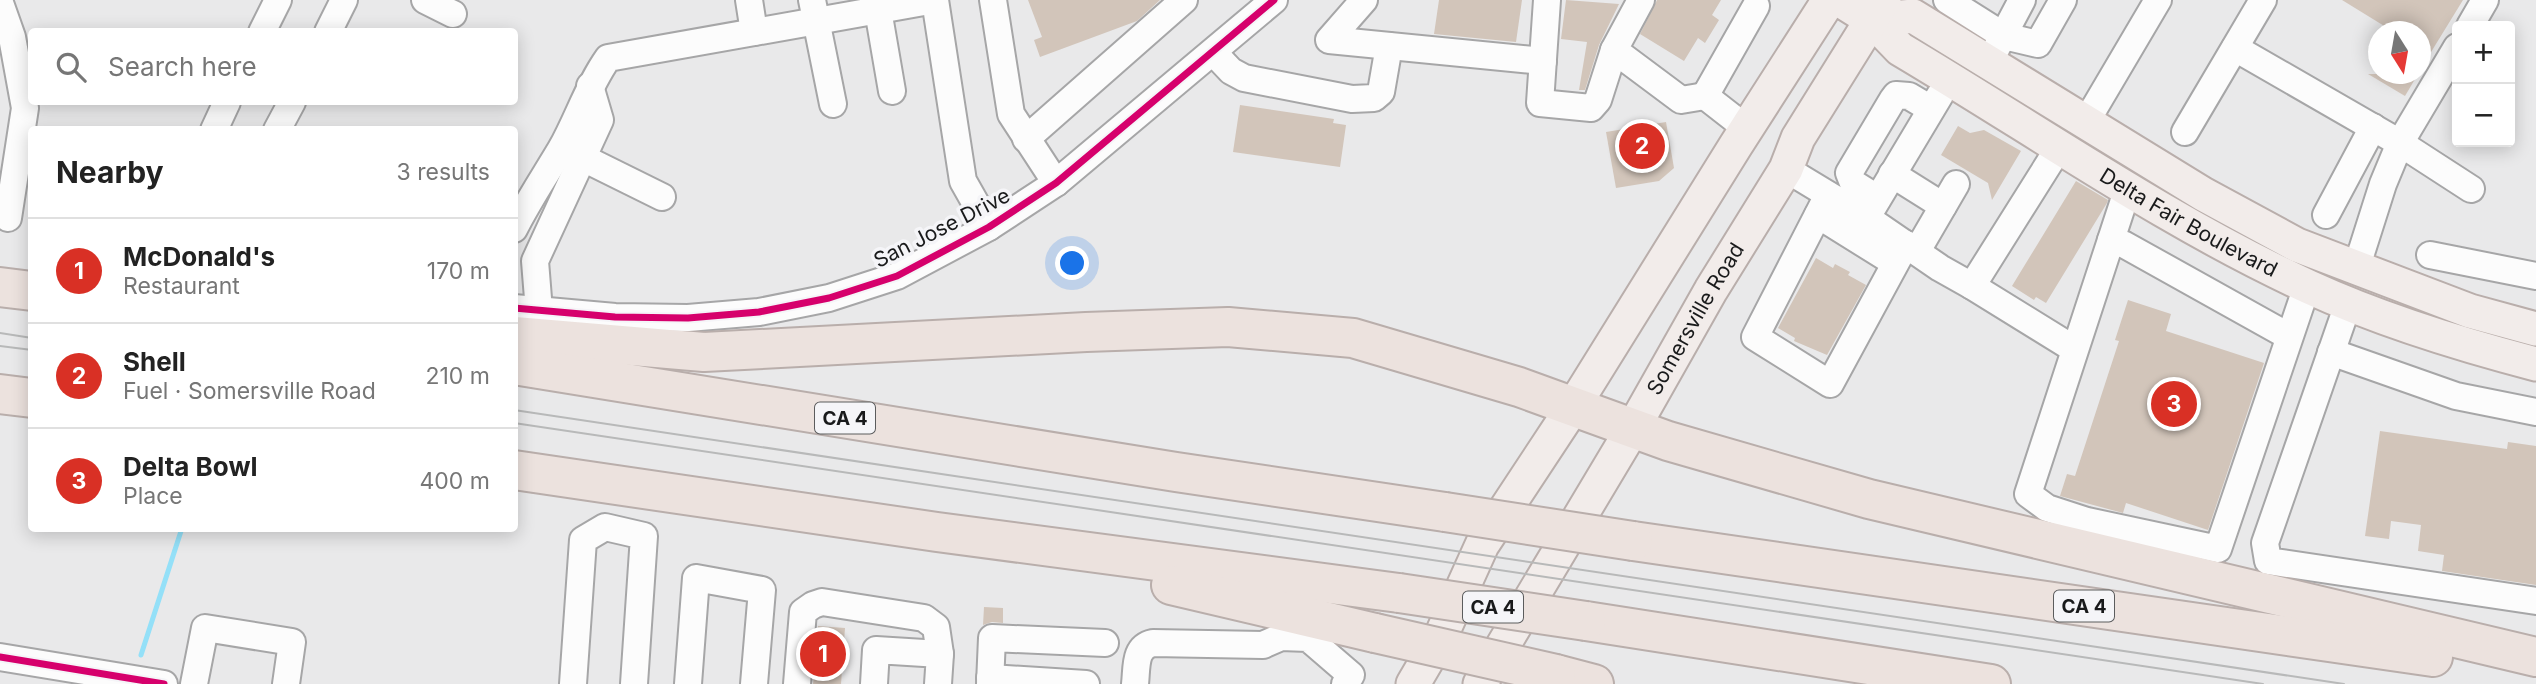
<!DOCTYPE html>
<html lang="en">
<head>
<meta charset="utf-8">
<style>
	:root { --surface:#fff; --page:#f6f6f6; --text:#222; --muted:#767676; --line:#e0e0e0; --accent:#d93025 }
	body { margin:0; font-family:Inter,sans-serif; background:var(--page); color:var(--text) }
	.controls { position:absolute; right:21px; top:21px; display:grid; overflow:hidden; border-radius:7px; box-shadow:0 4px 18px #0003 }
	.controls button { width:63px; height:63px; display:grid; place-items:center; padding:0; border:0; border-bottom:2px solid var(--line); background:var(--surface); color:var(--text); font:35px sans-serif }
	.compass { position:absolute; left:2368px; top:21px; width:63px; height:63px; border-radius:50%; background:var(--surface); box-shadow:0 4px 18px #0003; rotate:169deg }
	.you { position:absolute; left:1073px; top:264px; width:24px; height:24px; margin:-18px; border:5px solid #fff; border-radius:50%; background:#1a73e8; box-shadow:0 0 0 10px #1a73e833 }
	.badge { display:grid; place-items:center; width:46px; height:46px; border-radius:50%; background:var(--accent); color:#fff; font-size:23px; font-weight:700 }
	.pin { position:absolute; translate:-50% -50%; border:4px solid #fff; box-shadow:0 2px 7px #0006 }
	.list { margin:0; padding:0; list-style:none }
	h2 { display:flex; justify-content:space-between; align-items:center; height:91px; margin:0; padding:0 28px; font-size:30px }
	h2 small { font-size:23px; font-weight:400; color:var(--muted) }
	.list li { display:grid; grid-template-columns:46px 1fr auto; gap:21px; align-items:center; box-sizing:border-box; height:105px; padding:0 28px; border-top:2px solid var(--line) }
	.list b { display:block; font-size:26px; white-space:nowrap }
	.list p { margin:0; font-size:23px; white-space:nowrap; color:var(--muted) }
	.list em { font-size:23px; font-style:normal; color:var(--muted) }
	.icon { flex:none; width:38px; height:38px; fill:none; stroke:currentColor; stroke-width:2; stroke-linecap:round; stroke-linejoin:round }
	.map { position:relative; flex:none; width:2536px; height:684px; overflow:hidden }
	.search { position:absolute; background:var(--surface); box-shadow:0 4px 18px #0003; left:28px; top:28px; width:490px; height:77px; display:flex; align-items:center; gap:18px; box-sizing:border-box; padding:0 24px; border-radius:7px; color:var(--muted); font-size:26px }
	.panel { position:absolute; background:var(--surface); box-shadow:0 4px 18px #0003; left:28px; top:126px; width:490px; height:406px; border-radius:7px }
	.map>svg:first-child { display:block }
</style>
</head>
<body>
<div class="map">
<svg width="2536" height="684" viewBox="0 0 2536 684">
	<rect width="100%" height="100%" fill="#e9e9ea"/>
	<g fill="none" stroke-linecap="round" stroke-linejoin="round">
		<path stroke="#94e0f8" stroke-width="5" d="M141 655 182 528"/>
	</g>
	<g fill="#d2c5ba">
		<path d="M1028 0H1160L1137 21 1040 57 1034 40 1042 37Z"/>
		<path d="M1439 0H1522L1516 42 1434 34Z"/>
		<path d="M1566 0 1619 4 1599 45 1585 90H1579L1587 42 1561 39Z"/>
		<path d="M1657 0H1721L1712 15 1719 20 1705 43 1698 38 1684 61 1640 34Z"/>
		<path d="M2342 0H2463L2420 70V32H2394Z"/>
		<path d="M2368 74H2418L2405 96Z"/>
		<path d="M1240 105 1334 119 1333 123 1346 125 1340 167 1233 152Z"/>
		<path d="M1666 122 1674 168 1659 181 1616 188 1606 132Z"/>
		<path d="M1958 126 1970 133 1984 130 2021 151 1992 200 1988 183 1941 155Z"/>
		<path d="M2076 181 2108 200 2107 203 2046 303 2036 297 2034 300 2012 286Z"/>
		<path d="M1816 258 1833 268 1835 264 1850 272 1848 275 1866 285 1827 355 1794 341 1795 338 1778 328Z"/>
		<path d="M2128 300 2171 314 2166 331 2264 363 2208 530 2126 503 2123 513 2060 496 2067 474 2075 476 2119 341 2115 340Z"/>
		<path d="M2380 431 2507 449 2508 442 2536 446V585L2442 571 2444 555 2418 551 2421 525 2391 521 2389 539 2365 536Z"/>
		<path d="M984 607 1003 608V623L992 622 983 625Z"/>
		<path d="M818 626 845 628 841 684H813Z"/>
	</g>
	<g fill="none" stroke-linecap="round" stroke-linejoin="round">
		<g stroke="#a6a6a7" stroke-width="30">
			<g id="minor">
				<path d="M425 0 453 14"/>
				<path d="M749 0 754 32"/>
				<path d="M812 0 833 104"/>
				<path d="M935 0 963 181 989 227"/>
				<path d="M993 0 1011 114 1056 183"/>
				<path d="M1364 0 1329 40 1543 61"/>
				<path d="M1547 0 1540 103 1591 108 1598 100 1614 50"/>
				<path d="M1641 0 1614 50 1681 100 1705 96"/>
				<path d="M1947 0 2004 36 2038 44 2063 0"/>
				<path d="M0 3 12 37 25 108 8 218"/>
				<path d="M878 10 892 91"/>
				<path d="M2470 26 2485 0"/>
				<path d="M262 32 278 0"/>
				<path d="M328 32 344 0"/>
				<path d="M2235 48 2400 143 2471 189"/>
				<path d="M1996 49 2022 0"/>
				<path d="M1213 52 1231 71 1244 78 1352 99 1374 98 1381 92 1389 46"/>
				<path d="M2086 122 2158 0"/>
				<path d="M1746 128 1705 96 1756 6"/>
				<path d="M214 130 227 102"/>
				<path d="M277 130 292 102"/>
				<path d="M2185 132 2263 0"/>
				<path d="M1026 139 1184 0"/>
				<path d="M2060 146 1972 286 2074 349"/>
				<path d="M567 150 662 197"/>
				<path d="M1786 169 1867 218 1940 268 1972 286"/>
				<path d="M1892 174 1943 206"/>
				<path d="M2128 188 2028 494 2047 508 2087 521 2218 549 2307 286"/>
				<path d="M1828 195 1755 337 1830 384 1906 244"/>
				<path d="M1877 198 1853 183 1849 173 1893 99 1896 95 1909 96 1931 109"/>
				<path d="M1870 212 1940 95"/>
				<path d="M1818 215 1895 263"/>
				<path d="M2326 215 2373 127"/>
				<path d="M514 229C528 201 545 176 561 149 578 119 588 86 608 58L935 0"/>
				<path d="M2111 240 2125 245 2288 336"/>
				<path d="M1917 251 1956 184"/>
				<path d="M2430 255 2536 276"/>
				<path d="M2356 269 2383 184 2400 143 2457 47"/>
				<path d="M2348 304 2265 543 2268 561 2536 601"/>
				<path d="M514 308 615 317 688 318 759 312 829 298 897 276 989 227 1056 183 1274 0"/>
				<path d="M539 311 535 261 600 120 590 86"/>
				<path d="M2331 352 2456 396 2536 412"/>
				<path d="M0 657 164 684"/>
				<path d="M990 678 1086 684"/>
				<path d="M194 684 205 628 292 642 286 684"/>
				<path d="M573 684 583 540 605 527 644 536 634 684"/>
				<path d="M688 684 696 578 762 590 754 684"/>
				<path d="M797 684 803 612 813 605 822 602 924 618 936 627 940 654"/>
				<path d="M874 684 876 650 940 654 938 684"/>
				<path d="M990 684 992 638 1105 643"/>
				<path d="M1135 684C1137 667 1134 647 1153 643L1263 645 1281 637 1308 638 1351 675 1345 684"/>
			</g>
		</g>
		<g stroke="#b9aeab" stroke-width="37">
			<g id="major">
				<path id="s1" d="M1840 0 1872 20 1900 49C2035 129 2167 222 2309 287 2381 320 2459 344 2536 364"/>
				<path d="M1872 20 1913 16 2203 194 2297 245 2470 311 2536 329"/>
				<path d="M1413 684 1440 638 1482 545 1573 407 1736 145 1829 0"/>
				<path id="s2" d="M1480 684 1633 428 1711 290 1786 169 1798 138 1884 0"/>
			</g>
		</g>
		<g stroke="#b9aeab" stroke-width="42">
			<g id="highway">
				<path d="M0 287 32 291"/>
				<path d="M514 336 704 352 1086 332 1228 327 1353 338 1519 387 1668 441 1869 499 2536 657"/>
				<path d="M514 365 1176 472 1445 512"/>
				<path d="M0 394 32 398"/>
				<path d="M514 470 937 532 1399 593"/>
				<path d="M1633 541 2433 657"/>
				<path d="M1171 585 1375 633"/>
				<path d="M1586 621 1991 684"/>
				<path d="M1556 674 1594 684"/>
			</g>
		</g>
		<use href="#minor" stroke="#fcfcfc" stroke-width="26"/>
		<use href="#major" stroke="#f2ecea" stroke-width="33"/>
		<use href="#highway" stroke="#ece2de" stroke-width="38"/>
		<g stroke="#b8b9b9" stroke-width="2">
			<path d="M0 333 32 338"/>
			<path d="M0 346 32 350"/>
			<path d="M514 410 2344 684"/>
			<path d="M514 423 2263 684"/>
		</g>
		<g stroke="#b9aeab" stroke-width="42" stroke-linecap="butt">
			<g id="highway-bridge">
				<path d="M1445 512 1633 541"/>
				<path d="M1399 593 1586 621"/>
				<path d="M1375 633 1556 674"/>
			</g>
		</g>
		<use href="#highway-bridge" stroke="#ece2de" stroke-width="38"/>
		<g stroke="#f5f5f8" stroke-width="11">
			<g id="cycleway">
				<path d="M514 308 615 317 688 318 759 312 829 298 897 276 989 227 1056 183 1274 0"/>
				<path d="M0 657 164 684"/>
			</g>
		</g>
		<use href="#cycleway" stroke="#d6006c" stroke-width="7"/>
	</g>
	<g text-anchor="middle" stroke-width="7" stroke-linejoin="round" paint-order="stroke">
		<g fill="#f5f5f8" stroke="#5b5c5d" stroke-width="2">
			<rect x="815" y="402.5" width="60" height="31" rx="5"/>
			<rect x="2054" y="590.5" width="60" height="31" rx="5"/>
			<rect x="1463" y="591.5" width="60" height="31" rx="5"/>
		</g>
		<g font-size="19" font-weight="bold" fill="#191a1b">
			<text x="845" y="425">CA 4</text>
			<text x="2084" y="613">CA 4</text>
			<text x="1493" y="614">CA 4</text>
		</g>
		<g font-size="21" fill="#191a1b" stroke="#f5f5f8">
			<text dy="7" stroke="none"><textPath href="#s1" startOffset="415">Delta Fair Boulevard</textPath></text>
			<text transform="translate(942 228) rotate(-27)" y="7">San Jose Drive</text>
			<text dy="7" stroke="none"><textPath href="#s2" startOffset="424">Somersville Road</textPath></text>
		</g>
	</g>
</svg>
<div class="controls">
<button>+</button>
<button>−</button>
</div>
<svg class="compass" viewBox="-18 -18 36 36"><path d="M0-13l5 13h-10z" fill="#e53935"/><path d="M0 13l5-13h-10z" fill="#767676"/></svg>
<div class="you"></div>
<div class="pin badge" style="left:823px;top:654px">1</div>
<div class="pin badge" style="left:1642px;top:146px">2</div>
<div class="pin badge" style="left:2174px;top:404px">3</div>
<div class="search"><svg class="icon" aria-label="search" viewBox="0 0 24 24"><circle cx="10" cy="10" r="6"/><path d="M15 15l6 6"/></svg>Search here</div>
<section class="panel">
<h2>Nearby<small>3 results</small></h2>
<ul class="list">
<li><span class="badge">1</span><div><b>McDonald's</b><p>Restaurant</p></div><em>170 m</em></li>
<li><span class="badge">2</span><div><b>Shell</b><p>Fuel · Somersville Road</p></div><em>210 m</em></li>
<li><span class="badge">3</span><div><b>Delta Bowl</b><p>Place</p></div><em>400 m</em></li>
</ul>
</section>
</div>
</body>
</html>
